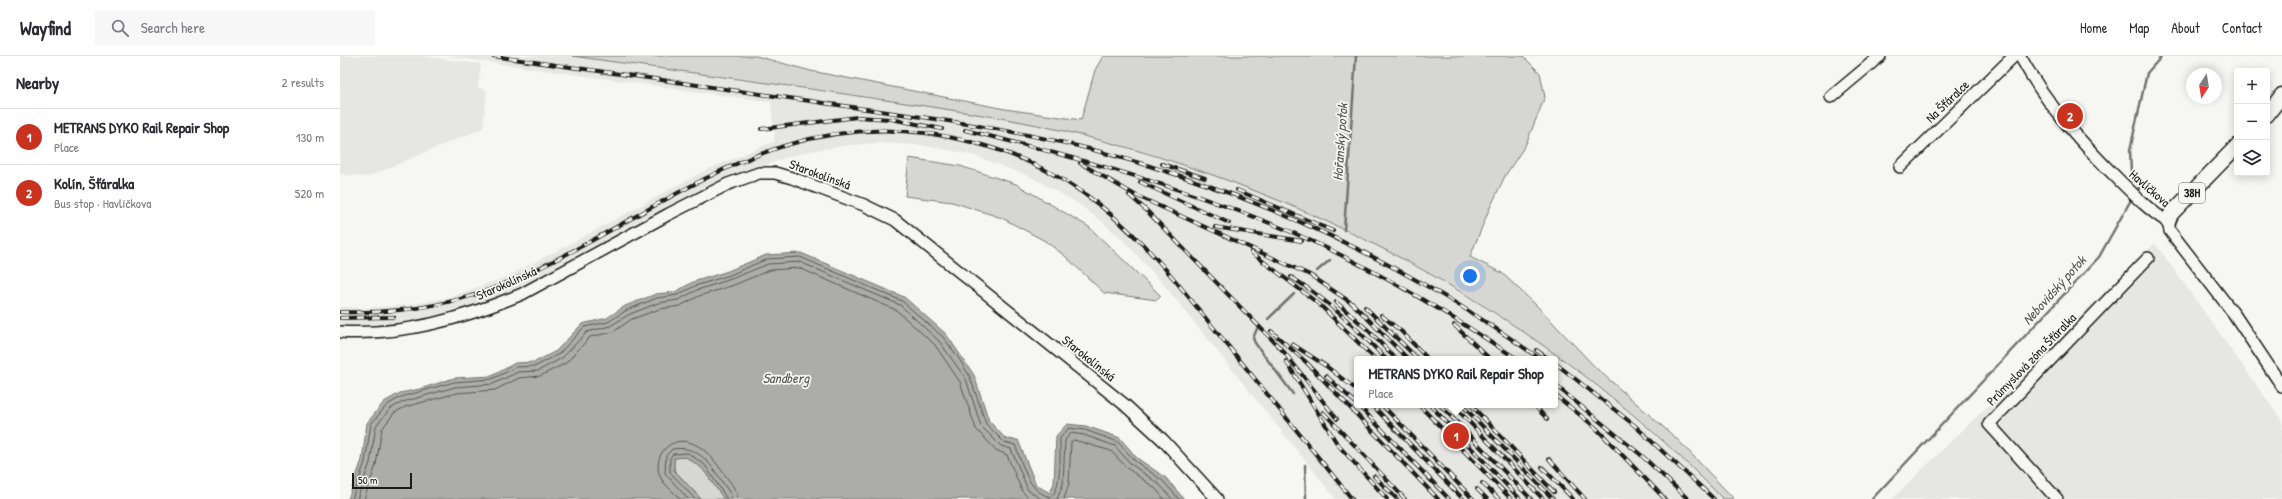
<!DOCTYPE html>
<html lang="en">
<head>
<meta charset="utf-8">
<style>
	:root { --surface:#fff; --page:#f7f7f7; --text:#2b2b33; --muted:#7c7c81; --line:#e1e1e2; --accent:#c8321e }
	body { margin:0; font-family:"Patrick Hand",sans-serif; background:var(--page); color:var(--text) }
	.controls { position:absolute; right:12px; top:12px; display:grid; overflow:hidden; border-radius:4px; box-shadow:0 2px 10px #0003 }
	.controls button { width:36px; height:36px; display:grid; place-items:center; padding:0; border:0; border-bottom:1px solid var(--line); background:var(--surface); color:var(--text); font:20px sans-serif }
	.compass { position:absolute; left:1846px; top:12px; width:36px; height:36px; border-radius:50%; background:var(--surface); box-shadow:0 2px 10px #0003; rotate:192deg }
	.scale { position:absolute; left:12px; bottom:10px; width:60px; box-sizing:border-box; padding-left:4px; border:2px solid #1c1c1c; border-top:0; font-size:11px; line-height:14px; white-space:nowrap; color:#1c1c1c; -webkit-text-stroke:3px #f6f6f2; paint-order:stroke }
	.you { position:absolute; left:1130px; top:220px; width:14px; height:14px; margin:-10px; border:3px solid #fff; border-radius:50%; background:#1a73e8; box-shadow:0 0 0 6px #1a73e833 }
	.badge { display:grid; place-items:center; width:26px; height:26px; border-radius:50%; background:var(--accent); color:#fff; font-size:13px; font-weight:700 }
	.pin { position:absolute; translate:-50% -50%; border:2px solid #fff; box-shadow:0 1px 4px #0006 }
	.popup { position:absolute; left:1014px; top:300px; width:204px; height:52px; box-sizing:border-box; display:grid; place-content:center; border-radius:4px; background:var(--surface); filter:drop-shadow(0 1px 3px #0005); font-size:13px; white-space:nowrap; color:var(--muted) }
	.popup b { font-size:15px; color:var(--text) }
	.popup::after { content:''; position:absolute; left:50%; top:100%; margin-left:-8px; border:8px solid transparent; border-top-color:var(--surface) }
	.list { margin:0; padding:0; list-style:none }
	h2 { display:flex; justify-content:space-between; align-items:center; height:52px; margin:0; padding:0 16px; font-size:17px }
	h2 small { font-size:13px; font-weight:400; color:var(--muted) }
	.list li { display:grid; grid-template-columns:26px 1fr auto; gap:12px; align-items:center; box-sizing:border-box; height:56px; padding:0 16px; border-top:1px solid var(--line) }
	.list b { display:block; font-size:15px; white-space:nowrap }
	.list p { margin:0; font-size:13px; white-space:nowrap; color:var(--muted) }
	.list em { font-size:13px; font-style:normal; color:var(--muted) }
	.icon { flex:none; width:22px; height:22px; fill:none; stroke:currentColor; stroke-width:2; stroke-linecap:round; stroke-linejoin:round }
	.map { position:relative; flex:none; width:1942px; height:443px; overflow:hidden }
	header { display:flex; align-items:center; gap:24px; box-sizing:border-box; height:56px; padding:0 20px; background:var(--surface); border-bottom:1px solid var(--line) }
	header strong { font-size:19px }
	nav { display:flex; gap:22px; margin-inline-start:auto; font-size:14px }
	.search { width:280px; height:36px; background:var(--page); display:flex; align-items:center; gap:10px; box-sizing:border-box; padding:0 14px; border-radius:4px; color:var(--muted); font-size:15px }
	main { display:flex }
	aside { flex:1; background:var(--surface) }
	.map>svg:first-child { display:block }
</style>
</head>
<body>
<header>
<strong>Wayfind</strong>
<div class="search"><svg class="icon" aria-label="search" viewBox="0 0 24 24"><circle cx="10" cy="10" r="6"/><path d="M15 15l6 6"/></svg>Search here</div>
<nav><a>Home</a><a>Map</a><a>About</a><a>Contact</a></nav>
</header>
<main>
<aside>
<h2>Nearby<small>2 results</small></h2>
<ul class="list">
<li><span class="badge">1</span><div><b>METRANS DYKO Rail Repair Shop</b><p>Place</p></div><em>130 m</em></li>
<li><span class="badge">2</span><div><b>Kolín, Šťáralka</b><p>Bus stop · Havlíčkova</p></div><em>520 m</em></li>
</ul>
</aside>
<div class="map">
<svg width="1942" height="443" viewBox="0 0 1942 443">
	<rect width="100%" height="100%" fill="#f6f6f2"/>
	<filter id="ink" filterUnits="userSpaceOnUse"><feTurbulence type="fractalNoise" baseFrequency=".025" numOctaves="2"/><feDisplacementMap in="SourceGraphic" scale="8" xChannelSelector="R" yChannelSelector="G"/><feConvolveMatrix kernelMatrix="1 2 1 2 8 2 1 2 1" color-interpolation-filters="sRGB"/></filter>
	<g filter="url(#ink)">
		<g fill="#e6e6e2" fill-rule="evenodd">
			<path d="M0 0H81L141 8 138 32 147 34 143 72 27 121 0 118Z"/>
			<path d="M105 0H232L647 59 738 78 865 116 947 147 997 170 1053 198 1128 241 1199 287 1269 340 1336 398 1383 443H996L825 230 783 184 761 165 737 147 691 121 633 99 581 89 537 87 511 89 470 95 441 103 372 131 173 237 114 258 71 266 49 269H0V251L27 252 68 249 110 241 166 221 230 188 364 115 435 85 431 46ZM1017 303H1215V349H1017Z"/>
			<path d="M1815 187 1942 365V443H1552Z"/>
		</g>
		<g fill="#d6d6d2" stroke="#797977">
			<path d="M232 0H416L471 15 665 53 741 64 755 14 763 0H1183L1200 17 1205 41 1186 88 1165 120 1148 156 1130 201 1162 217 1196 249 1256 312 1338 384 1394 443H1383C1210 264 981 139 740 79 683 64 624 56 565 47 455 30 343 16 232 0Z"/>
			<path d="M569 102 620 110 676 128 749 171 821 240 817 244 764 237 725 200 705 185 662 162 612 146 565 140Z"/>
			<path d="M346 401 362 412 384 443H361L334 414V402Z"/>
		</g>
		<path fill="#acaca9" stroke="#727271" d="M461 197 564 241 606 278 634 319 649 365 666 383 678 384 696 429 710 437 714 427 716 380 727 368 746 370 780 382 797 402 826 422 844 443H384L362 412 346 401 334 402V414L361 443H8L22 404 27 367 44 346 60 337 80 333 114 322 152 320 175 307 195 306 216 295 242 268 267 262 285 250 316 238 335 236 353 226 388 215 426 199Z"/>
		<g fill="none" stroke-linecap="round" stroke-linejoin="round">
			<g stroke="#565654" stroke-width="1">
				<path d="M12 443 25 406 31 368 47 349 61 341 114 326 152 323 176 311 196 310 219 298 244 271 268 266 287 254 317 242 337 239 355 230 390 219 427 203 460 201 562 245 603 281 618 301 630 321 646 368 664 386 675 389C683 408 687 435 710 441 722 436 720 394 720 382L729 372 745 374 778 386 795 405 823 425 839 443"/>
				<path d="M17 443 30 407 36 370 50 353 63 346 115 331 153 328 178 316 198 315 222 302 247 276 270 270 290 258 318 247 338 244 357 234 391 223 428 208 460 206 560 249 599 285 626 323 641 370 661 390 671 393 688 434 701 443"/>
				<path d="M24 443 36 409 42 373 54 357 65 351 117 337 155 334 179 322 200 320 226 307 250 281 273 276 292 263 320 253 340 250 359 240 394 229 430 214 459 212 556 254 595 289 620 326 636 373 656 394 667 399 682 435 689 443"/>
				<path d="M340 443C334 436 323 428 320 420 312 399 331 379 352 387 367 393 376 407 385 419 390 426 397 434 398 443"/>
				<path d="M348 443 325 417 326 400 332 393C364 388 374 416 390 437L392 443"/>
				<path d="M355 443 330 416V402L333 398 348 397 365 409 387 443"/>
				<path d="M717 443 723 428 725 384 731 377 744 379 775 390 791 408 820 429 832 443"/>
				<path d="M724 443 729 428 731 386 734 384 771 395 787 412 816 433 824 443"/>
			</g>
			<g stroke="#727271" stroke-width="2.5">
				<path d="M1795 136 1800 131 1791 116 1790 94 1807 17 1822 0"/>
				<path d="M1004 174 1016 0"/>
				<path d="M977 215 990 204"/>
				<path d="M928 263 954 238"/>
				<path d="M917 273 913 282 915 287 953 338"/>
				<path d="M965 409 966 443"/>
				<path d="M1532 443 1759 201 1792 142"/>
			</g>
			<g stroke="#1c1c1c" stroke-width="14">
				<g id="minor">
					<path d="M1680 0C1706 48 1742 88 1781 126 1796 141 1810 155 1828 166L1830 175 1894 258 1942 330"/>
					<path d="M1491 41 1540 0"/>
					<path d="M1560 111 1674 0"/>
					<path d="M0 276C64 280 124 262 182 238L329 158 388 128 419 117H435L452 122 524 149 555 164 785 349 823 384 877 443"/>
					<path d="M1717 443 1649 368 1808 202"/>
				</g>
			</g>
			<g stroke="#1c1c1c" stroke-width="17">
				<g id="major">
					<path d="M1927 59 1942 39"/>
					<path d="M1828 166 1831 158 1897 90"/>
				</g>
			</g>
			<use href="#minor" stroke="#f6f6f2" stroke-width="11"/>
			<use href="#major" stroke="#f6f6f2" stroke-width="14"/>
			<g stroke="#1c1c1c" stroke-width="4">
				<g id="rail">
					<path d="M153 0C261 15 369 31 477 46 572 60 668 71 761 96 918 138 1068 208 1200 303"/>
					<path d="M421 73 517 61 551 63 602 73"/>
					<path d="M625 74C731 100 836 129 937 170 1021 204 1102 253 1177 303"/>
					<path d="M740 107 795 139 970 219 1013 248 1068 303"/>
					<path d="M822 108 865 122"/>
					<path d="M800 126 889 167"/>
					<path d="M897 134 993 175"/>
					<path d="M789 139 806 154 944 296 997 363"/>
					<path d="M875 171 962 185"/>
					<path d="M911 196 980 249 1035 303"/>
					<path d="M951 221C988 244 1016 272 1046 303"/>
					<path d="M996 246 1028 274 1056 303"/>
					<path d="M1025 251 1078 303"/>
					<path d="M0 256C59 258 117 249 171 225 328 157 439 38 627 85 715 106 776 154 834 223L1012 443"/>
					<path d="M1041 259 1062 276 1088 303"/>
					<path d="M0 262 54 261"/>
					<path d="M1114 269 1150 303"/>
					<path d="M931 275 967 307 1098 443"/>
					<path d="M952 288 986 310 1017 334"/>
					<path d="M1196 294 1209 303"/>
					<path d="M946 305 998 389 1047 443"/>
					<path d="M1215 307 1294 369 1374 443"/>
					<path d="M986 320 1017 348"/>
					<path d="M1215 329 1301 399 1348 443"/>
					<path d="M1215 339 1255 371 1325 443"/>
					<path d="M1018 349 1109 443"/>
					<path d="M1032 349 1123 443"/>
					<path d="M1042 349 1133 443"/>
					<path d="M1079 349 1171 443"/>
					<path d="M1090 349 1180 443"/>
					<path d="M1100 349 1191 443"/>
					<path d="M1113 349 1203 443"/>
					<path d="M1122 349 1213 443"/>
					<path d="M1131 349 1214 436"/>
					<path d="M1194 349 1207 363"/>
					<path d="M983 356 1065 443"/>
					<path d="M1209 403 1245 443"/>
					<path d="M1202 411 1233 443"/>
					<path d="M1034 420 1057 443"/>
					<path d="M1142 427 1159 443"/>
					<path d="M1137 433 1147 443"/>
				</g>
			</g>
			<use href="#rail" stroke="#f6f6f2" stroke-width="2.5" stroke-dasharray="8" stroke-linecap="butt"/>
		</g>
	</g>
	<g text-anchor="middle" stroke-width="3.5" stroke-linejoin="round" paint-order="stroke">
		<rect fill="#f6f6f2" stroke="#5d5d5c" stroke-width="1" x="1839" y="127" width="26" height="20" rx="3"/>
		<g font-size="12" font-weight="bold" fill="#1c1c1c">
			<text x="1852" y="141">38H</text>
		</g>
		<g font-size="13" fill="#1c1c1c" stroke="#f6f6f2">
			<text transform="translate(1607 45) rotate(-44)" y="5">Na Šťáralce</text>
			<text transform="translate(480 118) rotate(20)" y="5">Starokolínská</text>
			<text transform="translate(1810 132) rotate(41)" y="5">Havlíčkova</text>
			<text transform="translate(166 227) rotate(-24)" y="5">Starokolínská</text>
			<text transform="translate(749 302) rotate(39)" y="5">Starokolínská</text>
			<text transform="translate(1691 303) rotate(-46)" y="5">Průmyslová zóna Šťáralka</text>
		</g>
		<g font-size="14" font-style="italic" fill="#565654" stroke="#f6f6f2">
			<text transform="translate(1000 86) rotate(-86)" y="5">Hořanský potok</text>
			<text transform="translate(1714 234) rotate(-48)" y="5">Nebovidský potok</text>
			<text x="446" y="327">Sandberg</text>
		</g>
	</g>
</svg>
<div class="controls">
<button>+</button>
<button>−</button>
<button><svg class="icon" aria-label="layers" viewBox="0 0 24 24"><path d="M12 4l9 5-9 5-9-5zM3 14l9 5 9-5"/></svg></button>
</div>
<svg class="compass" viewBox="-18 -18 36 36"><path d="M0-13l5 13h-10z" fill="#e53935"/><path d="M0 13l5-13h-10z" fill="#7c7c81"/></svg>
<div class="scale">50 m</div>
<div class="you"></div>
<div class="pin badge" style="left:1116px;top:380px">1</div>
<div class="popup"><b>METRANS DYKO Rail Repair Shop</b>Place</div>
<div class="pin badge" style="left:1730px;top:60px">2</div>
</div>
</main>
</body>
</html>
